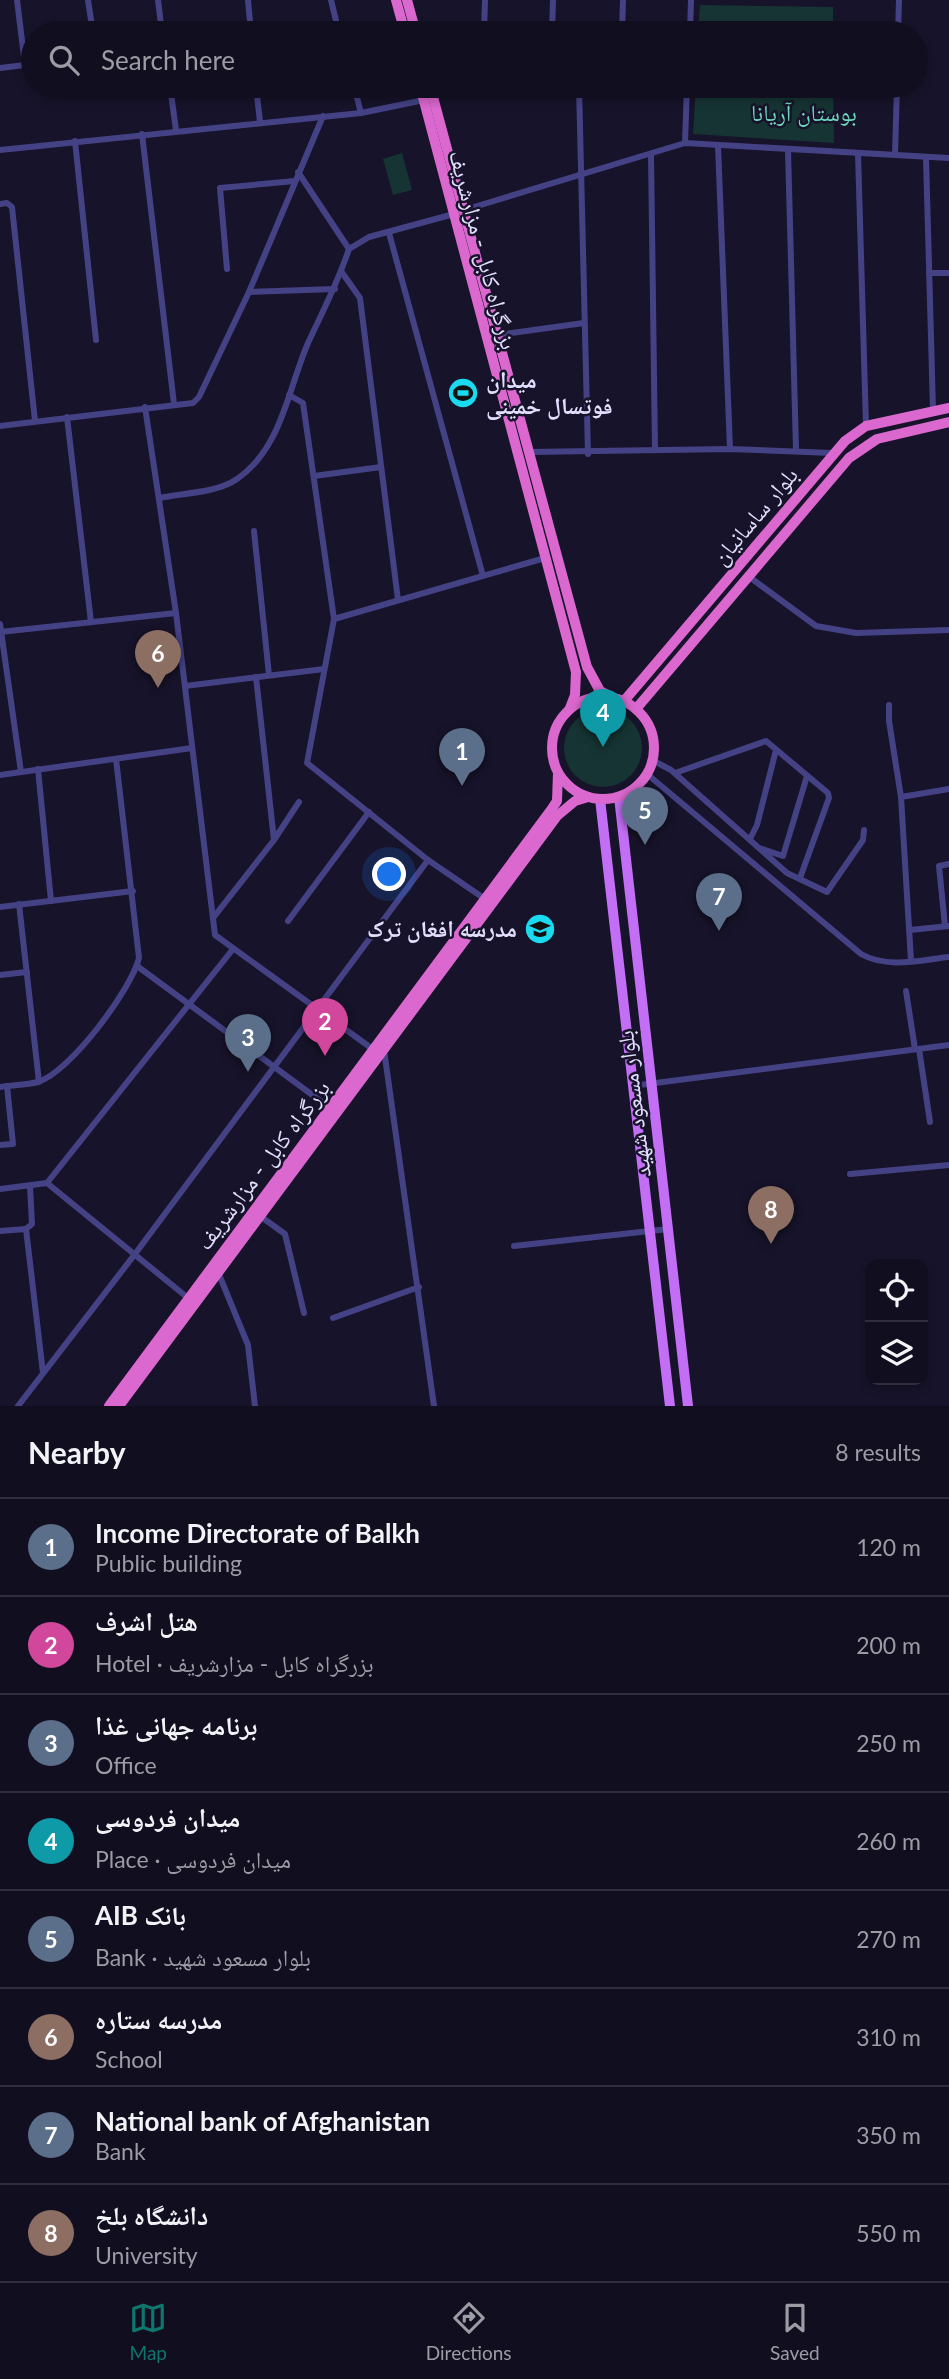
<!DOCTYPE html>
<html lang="en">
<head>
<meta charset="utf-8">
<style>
	:root { --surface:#110e20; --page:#1a1729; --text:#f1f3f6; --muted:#9c9ca5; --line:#302e3e; --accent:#0f766e }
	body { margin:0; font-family:Lato,"Noto Naskh Arabic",sans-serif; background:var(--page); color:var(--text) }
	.controls { position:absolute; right:21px; bottom:21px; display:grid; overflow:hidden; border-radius:14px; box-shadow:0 4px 10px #0003 }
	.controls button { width:63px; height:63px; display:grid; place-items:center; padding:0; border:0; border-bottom:2px solid var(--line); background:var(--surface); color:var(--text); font:35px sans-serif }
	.you { position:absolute; left:390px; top:875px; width:24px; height:24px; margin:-18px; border:5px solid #fff; border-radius:50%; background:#1a73e8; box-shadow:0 0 0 10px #1a73e833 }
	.badge { display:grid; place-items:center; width:46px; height:46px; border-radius:50%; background:var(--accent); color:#fff; font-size:23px; font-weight:700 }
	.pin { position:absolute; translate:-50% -58px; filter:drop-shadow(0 2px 4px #0008) }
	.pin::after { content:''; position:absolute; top:37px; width:24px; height:21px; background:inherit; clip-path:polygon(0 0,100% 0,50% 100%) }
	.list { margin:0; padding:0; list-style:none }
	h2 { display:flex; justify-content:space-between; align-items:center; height:91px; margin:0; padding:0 28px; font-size:30px }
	h2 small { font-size:23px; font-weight:400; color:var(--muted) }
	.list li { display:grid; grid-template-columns:46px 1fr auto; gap:21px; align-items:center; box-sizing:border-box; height:98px; padding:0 28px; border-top:2px solid var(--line) }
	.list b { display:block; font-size:26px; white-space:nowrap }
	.list p { margin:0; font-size:23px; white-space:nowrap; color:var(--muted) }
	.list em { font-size:23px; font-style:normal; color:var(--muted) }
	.icon { flex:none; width:38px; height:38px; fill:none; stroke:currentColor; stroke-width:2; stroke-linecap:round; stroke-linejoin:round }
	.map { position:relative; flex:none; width:949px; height:1406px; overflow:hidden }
	.search { position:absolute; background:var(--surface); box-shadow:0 4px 10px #0003; left:21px; right:21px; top:21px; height:77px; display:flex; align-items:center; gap:18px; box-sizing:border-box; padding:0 24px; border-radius:38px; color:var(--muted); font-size:26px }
	.sheet { height:875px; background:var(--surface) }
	nav { display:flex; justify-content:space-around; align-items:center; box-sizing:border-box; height:98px; border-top:2px solid var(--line); background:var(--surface); font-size:19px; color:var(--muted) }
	nav a { display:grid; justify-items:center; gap:4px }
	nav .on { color:var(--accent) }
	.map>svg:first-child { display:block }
</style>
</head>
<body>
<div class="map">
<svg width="949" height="1406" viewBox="0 0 949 1406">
	<rect width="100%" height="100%" fill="#17132a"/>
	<g fill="#163433">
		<path d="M700 5 833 7V33H698Z"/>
		<path d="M696 86H833L834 143 693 134Z"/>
		<path d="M402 153 412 190 393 195 383 159Z"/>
		<circle cx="603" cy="748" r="39"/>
	</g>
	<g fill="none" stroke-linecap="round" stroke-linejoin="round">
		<g stroke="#444285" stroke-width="6">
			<path d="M17 0 25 65"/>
			<path d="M88 0 93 33"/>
			<path d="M158 0 162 33"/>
			<path d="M248 0 251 33"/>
			<path d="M331 0 339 33"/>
			<path d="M484 33 485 0"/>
			<path d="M552 33 553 0"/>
			<path d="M622 33 623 0"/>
			<path d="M690 33 691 0"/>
			<path d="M898 33 899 0"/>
			<path d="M0 68 33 64"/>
			<path d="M170 86 176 130"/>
			<path d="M256 86 260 122"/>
			<path d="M354 86 361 113"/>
			<path d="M579 86 588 454"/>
			<path d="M142 134 174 404"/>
			<path d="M75 141 96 340"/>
			<path d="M685 143 687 86"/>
			<path d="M718 145 730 449"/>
			<path d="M788 149 796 450"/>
			<path d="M0 150 361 113 424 100"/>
			<path d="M858 153 866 426"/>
			<path d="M651 154 655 450"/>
			<path d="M895 155 897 86"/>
			<path d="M926 157 933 410"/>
			<path d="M298 172 349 249"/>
			<path d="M0 204 7 203 12 207 35 421"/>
			<path d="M464 210 685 143 949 158"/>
			<path d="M389 233 483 576"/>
			<path d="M227 269 220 188 295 181"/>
			<path d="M341 271 360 298 398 600"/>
			<path d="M929 273H949"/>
			<path d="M249 292 335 289"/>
			<path d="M497 335 584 323"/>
			<path d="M289 395 303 403 334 619 307 763 428 860 485 899"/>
			<path d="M145 407 176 613 215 935 374 1050"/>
			<path d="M67 417 91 622"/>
			<path d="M0 426 193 403 199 397 249 292 323 116"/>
			<path d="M528 452 730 449 832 453"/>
			<path d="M314 476 381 467"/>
			<path d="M159 498C183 493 217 493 237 479 282 448 288 389 308 343 323 311 338 282 349 249L369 237 454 214"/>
			<path d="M254 531 269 675"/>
			<path d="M748 576 816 626 856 633 949 630"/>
			<path d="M334 619 545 558"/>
			<path d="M0 624 21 772"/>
			<path d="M0 632 176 613"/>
			<path d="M256 677 274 840"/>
			<path d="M185 686 324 669"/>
			<path d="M889 705V721L901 797"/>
			<path d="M652 760 671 770 787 873 827 892 863 840 864 830"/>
			<path d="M38 769 51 901"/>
			<path d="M675 773 766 741 828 793 829 798 800 878"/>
			<path d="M647 774 861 954C888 969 920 960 949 957"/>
			<path d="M0 775 192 748"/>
			<path d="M750 839 757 825 776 750"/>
			<path d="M759 848 783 856 807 776"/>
			<path d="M19 904 39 1082"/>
			<path d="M0 907 133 891"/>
			<path d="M213 918 274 840 299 802"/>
			<path d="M288 921 369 812"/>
			<path d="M945 926 939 866 949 864"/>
			<path d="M910 930 949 926"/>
			<path d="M911 961 901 797 949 789"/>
			<path d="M137 966 330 1108"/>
			<path d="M0 975 27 972"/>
			<path d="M906 991 915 1049"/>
			<path d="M919 1049 930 1122"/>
			<path d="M384 1050 434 1406"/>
			<path d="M632 1086 949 1045"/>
			<path d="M0 1087C12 1085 26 1085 38 1082 70 1072 131 990 139 958L116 759"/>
			<path d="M0 1145 13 1144 7 1086"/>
			<path d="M850 1174 949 1165"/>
			<path d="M47 1183 188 1298"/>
			<path d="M0 1189 47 1183 233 949"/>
			<path d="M260 1216 285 1234 304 1313"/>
			<path d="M26 1229 43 1373"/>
			<path d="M0 1231 26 1229 32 1224 30 1186"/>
			<path d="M514 1246 668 1229"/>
			<path d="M218 1272 248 1345 255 1406"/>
			<path d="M333 1318 419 1287"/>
			<path d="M18 1406 135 1254 428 860"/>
		</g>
		<g stroke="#c26ef5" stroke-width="10">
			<path d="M619 797 688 1406"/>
			<path d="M600 799 670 1406"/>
		</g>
		<g stroke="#db68ce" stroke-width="10">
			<path d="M396 0 405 33"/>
			<path d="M407 0 416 33"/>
			<path d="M420 86 576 672 575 695 570 708"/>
			<path d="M430 86 587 667 600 691 611 697"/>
			<circle cx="603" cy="748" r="51"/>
			<path d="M624 701 845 441 866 426 949 408"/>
			<path d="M636 709 849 458 877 439 949 422"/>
			<path d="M109 1406 551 810 557 801 558 773"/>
			<path d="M119 1406 557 816 575 801 588 797"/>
		</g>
	</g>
	<defs>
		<g id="stadium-disc" transform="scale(1.575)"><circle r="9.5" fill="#19daef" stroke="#17132a"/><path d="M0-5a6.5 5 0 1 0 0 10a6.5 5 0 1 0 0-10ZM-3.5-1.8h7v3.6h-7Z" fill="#111"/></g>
		<g id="school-disc" transform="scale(1.575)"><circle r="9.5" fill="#19daef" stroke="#17132a"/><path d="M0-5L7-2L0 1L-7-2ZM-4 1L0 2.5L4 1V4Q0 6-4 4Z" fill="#111"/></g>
	</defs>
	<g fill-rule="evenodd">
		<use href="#stadium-disc" x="463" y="393"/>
		<use href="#school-disc" x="540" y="929"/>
	</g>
	<g text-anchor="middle" stroke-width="5" stroke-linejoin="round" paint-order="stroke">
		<g font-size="23" fill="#6ed9be" stroke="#17132a">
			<text x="804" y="121">بوستان آریانا</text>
		</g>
		<g font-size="23" fill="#e2defd" stroke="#17132a">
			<text transform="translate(483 250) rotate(75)" y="8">بزرگراه کابل - مزارشریف</text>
			<text transform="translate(755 516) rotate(-50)" y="8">بلوار ساسانیان</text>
			<text transform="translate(634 1104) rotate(-97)" y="8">بلوار مسعود شهید</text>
			<text transform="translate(263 1165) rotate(-53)" y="8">بزرگراه کابل - مزارشریف</text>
		</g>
		<g font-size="23" font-weight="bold" fill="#e2defd" stroke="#17132a" text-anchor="start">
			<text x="486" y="388">میدان<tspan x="486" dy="26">فوتسال خمینی</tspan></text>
			<text x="517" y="937" text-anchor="end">مدرسه افغان ترک</text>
		</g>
	</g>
</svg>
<div class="controls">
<button><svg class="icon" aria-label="locate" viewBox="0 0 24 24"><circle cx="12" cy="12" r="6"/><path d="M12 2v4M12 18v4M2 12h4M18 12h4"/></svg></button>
<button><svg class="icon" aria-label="layers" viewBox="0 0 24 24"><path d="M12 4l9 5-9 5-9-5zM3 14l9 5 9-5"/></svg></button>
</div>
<div class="you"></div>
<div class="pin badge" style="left:462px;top:786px;background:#5c6f8a">1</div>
<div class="pin badge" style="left:325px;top:1056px;background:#d1479c">2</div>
<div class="pin badge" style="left:248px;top:1072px;background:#5c6f8a">3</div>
<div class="pin badge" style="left:603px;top:747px;background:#0f9aa8">4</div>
<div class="pin badge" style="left:645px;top:845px;background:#5c6f8a">5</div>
<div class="pin badge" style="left:158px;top:688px;background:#8d6e63">6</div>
<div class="pin badge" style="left:719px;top:931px;background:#5c6f8a">7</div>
<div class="pin badge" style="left:771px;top:1244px;background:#8d6e63">8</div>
<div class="search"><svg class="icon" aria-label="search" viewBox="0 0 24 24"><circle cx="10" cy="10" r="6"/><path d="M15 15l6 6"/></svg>Search here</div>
</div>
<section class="sheet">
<h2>Nearby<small>8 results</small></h2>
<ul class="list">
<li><span class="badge" style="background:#5c6f8a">1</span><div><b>Income Directorate of Balkh</b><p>Public building</p></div><em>120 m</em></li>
<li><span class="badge" style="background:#d1479c">2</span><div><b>هتل اشرف</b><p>Hotel · بزرگراه کابل - مزارشریف</p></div><em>200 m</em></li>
<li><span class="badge" style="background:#5c6f8a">3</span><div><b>برنامه جهانی غذا</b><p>Office</p></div><em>250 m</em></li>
<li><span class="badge" style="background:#0f9aa8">4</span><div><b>میدان فردوسی</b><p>Place · میدان فردوسی</p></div><em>260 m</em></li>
<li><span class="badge" style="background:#5c6f8a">5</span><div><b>AIB بانک</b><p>Bank · بلوار مسعود شهید</p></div><em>270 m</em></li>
<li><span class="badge" style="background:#8d6e63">6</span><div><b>مدرسه ستاره</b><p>School</p></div><em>310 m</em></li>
<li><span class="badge" style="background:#5c6f8a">7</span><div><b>National bank of Afghanistan</b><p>Bank</p></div><em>350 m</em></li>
<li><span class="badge" style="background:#8d6e63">8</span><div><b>دانشگاه بلخ</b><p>University</p></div><em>550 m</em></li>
</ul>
</section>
<nav>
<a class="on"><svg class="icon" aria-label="map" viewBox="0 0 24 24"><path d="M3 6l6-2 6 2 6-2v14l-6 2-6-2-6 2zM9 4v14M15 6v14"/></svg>Map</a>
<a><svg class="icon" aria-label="directions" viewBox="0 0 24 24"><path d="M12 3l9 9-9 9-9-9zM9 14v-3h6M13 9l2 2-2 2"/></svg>Directions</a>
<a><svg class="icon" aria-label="saved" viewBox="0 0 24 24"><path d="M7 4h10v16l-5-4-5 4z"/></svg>Saved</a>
</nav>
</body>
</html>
